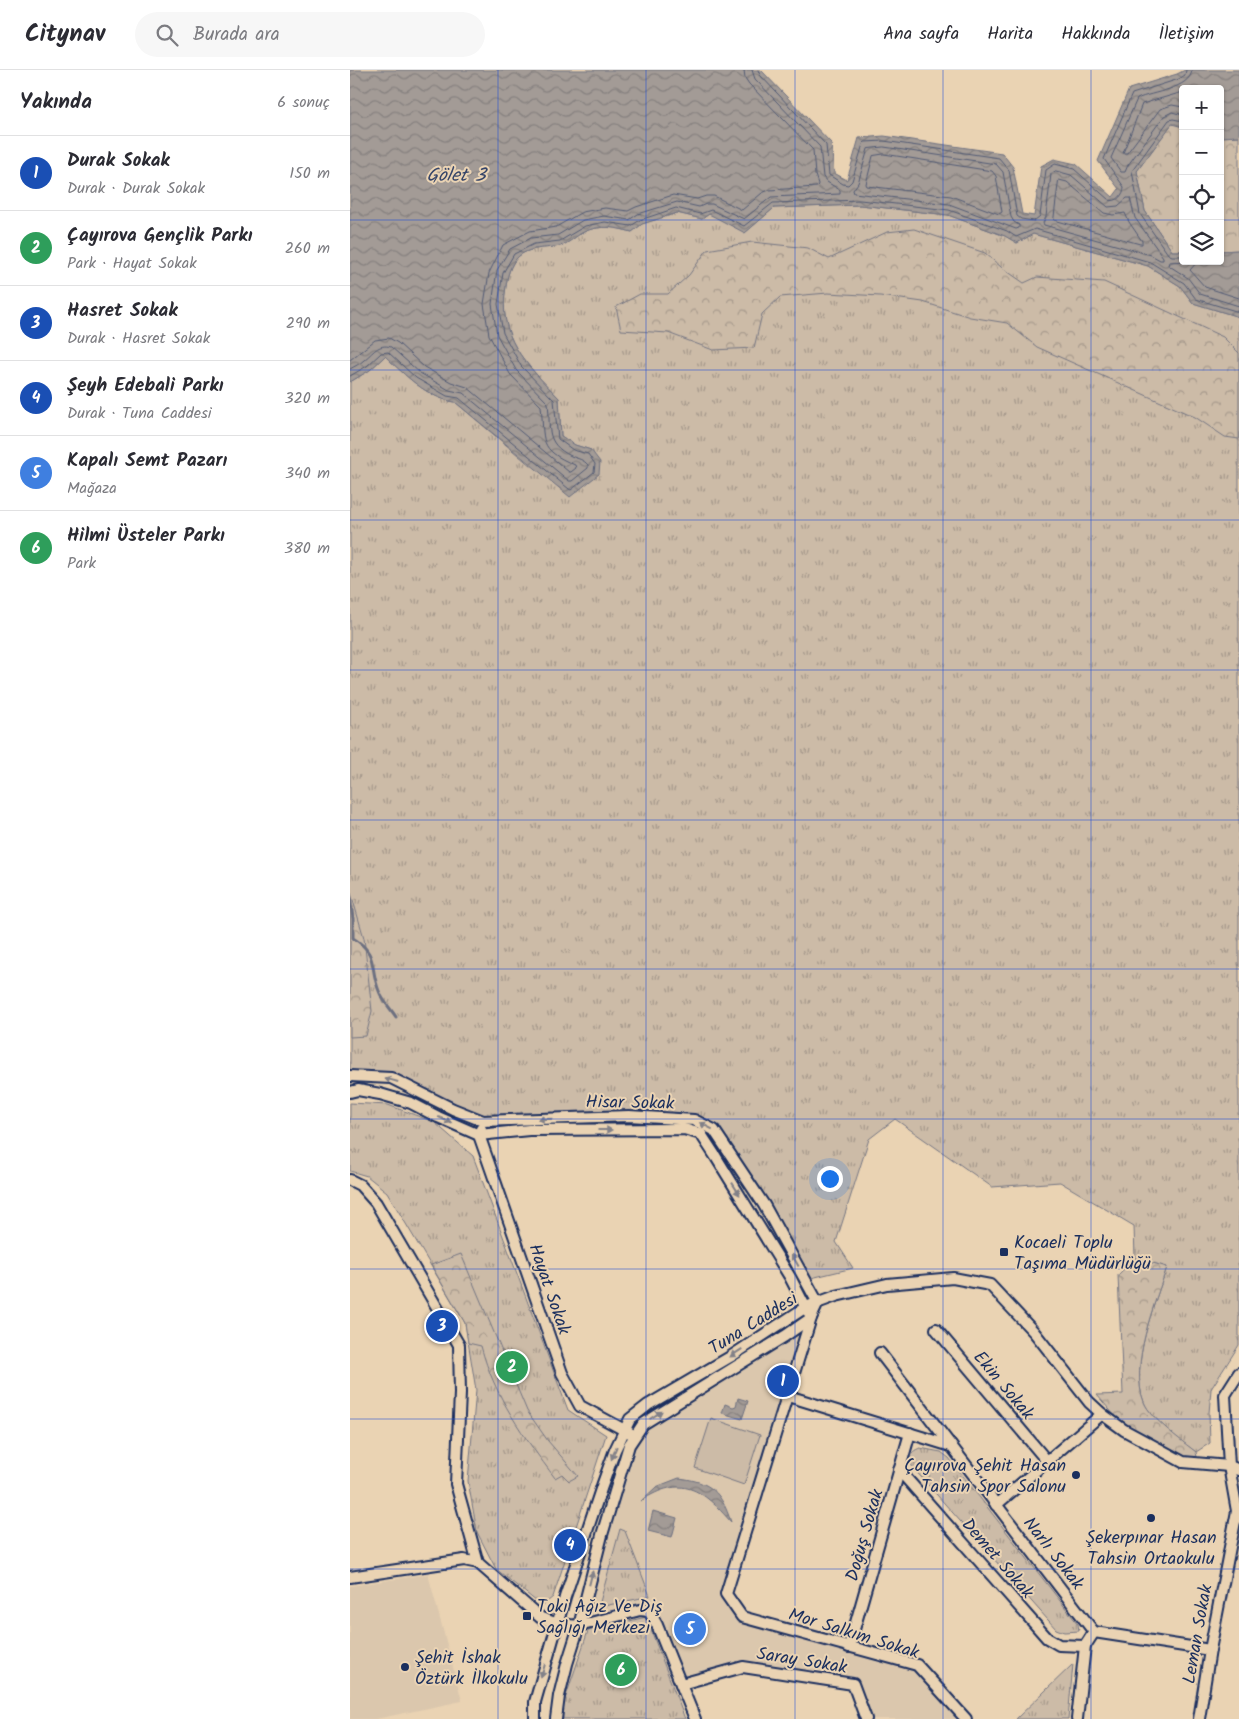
<!DOCTYPE html>
<html lang="tr">
<head>
<meta charset="utf-8">
<style>
	:root { --surface:#fff; --page:#f7f7f7; --text:#2b2b33; --muted:#7c7c81; --line:#e1e1e2; --accent:#db2777 }
	body { margin:0; font-family:Kalam,sans-serif; background:var(--page); color:var(--text) }
	.controls { position:absolute; right:15px; top:15px; display:grid; overflow:hidden; border-radius:5px; box-shadow:0 1px 4px #0004 }
	.controls button { width:45px; height:45px; display:grid; place-items:center; padding:0; border:0; border-bottom:1px solid var(--line); background:var(--surface); color:var(--text); font:25px sans-serif }
	.you { position:absolute; left:479px; top:1108px; width:18px; height:18px; margin:-12px; border:4px solid #fff; border-radius:50%; background:#1a73e8; box-shadow:0 0 0 8px #1a73e833 }
	.badge { display:grid; place-items:center; width:32px; height:32px; border-radius:50%; background:var(--accent); color:#fff; font-size:16px; font-weight:700 }
	.pin { position:absolute; translate:-50% -50%; border:2px solid #fff; box-shadow:0 1px 5px #0006 }
	.list { margin:0; padding:0; list-style:none }
	h2 { display:flex; justify-content:space-between; align-items:center; height:65px; margin:0; padding:0 20px; font-size:21px }
	h2 small { font-size:16px; font-weight:400; color:var(--muted) }
	.list li { display:grid; grid-template-columns:32px 1fr auto; gap:15px; align-items:center; box-sizing:border-box; height:75px; padding:0 20px; border-top:1px solid var(--line) }
	.list b { display:block; font-size:19px; white-space:nowrap }
	.list p { margin:0; font-size:16px; white-space:nowrap; color:var(--muted) }
	.list em { font-size:16px; font-style:normal; color:var(--muted) }
	.icon { flex:none; width:28px; height:28px; fill:none; stroke:currentColor; stroke-width:2; stroke-linecap:round; stroke-linejoin:round }
	.map { position:relative; flex:none; width:889px; height:1649px; overflow:hidden }
	header { display:flex; align-items:center; gap:30px; box-sizing:border-box; height:70px; padding:0 25px; background:var(--surface); border-bottom:1px solid var(--line) }
	header strong { font-size:24px }
	nav { display:flex; gap:28px; margin-inline-start:auto; font-size:18px }
	.search { width:350px; height:45px; background:var(--page); display:flex; align-items:center; gap:12px; box-sizing:border-box; padding:0 18px; border-radius:28px; color:var(--muted); font-size:19px }
	main { display:flex }
	aside { flex:1; background:var(--surface) }
	.map>svg:first-child { display:block }
</style>
</head>
<body>
<header>
<strong>Citynav</strong>
<div class="search"><svg class="icon" aria-label="search" viewBox="0 0 24 24"><circle cx="10" cy="10" r="6"/><path d="M15 15l6 6"/></svg>Burada ara</div>
<nav><a>Ana sayfa</a><a>Harita</a><a>Hakkında</a><a>İletişim</a></nav>
</header>
<main>
<aside>
<h2>Yakında<small>6 sonuç</small></h2>
<ul class="list">
<li><span class="badge" style="background:#1a4fb4">1</span><div><b>Durak Sokak</b><p>Durak · Durak Sokak</p></div><em>150 m</em></li>
<li><span class="badge" style="background:#2e9e5b">2</span><div><b>Çayırova Gençlik Parkı</b><p>Park · Hayat Sokak</p></div><em>260 m</em></li>
<li><span class="badge" style="background:#1a4fb4">3</span><div><b>Hasret Sokak</b><p>Durak · Hasret Sokak</p></div><em>290 m</em></li>
<li><span class="badge" style="background:#1a4fb4">4</span><div><b>Şeyh Edebali Parkı</b><p>Durak · Tuna Caddesi</p></div><em>320 m</em></li>
<li><span class="badge" style="background:#3f7fe0">5</span><div><b>Kapalı Semt Pazarı</b><p>Mağaza</p></div><em>340 m</em></li>
<li><span class="badge" style="background:#2e9e5b">6</span><div><b>Hilmi Üsteler Parkı</b><p>Park</p></div><em>380 m</em></li>
</ul>
</aside>
<div class="map">
<svg width="889" height="1649" viewBox="0 0 889 1649">
	<defs>
		<pattern id="grass-tufts" width="24" height="20" patternUnits="userSpaceOnUse" patternTransform="scale(1.25)"><rect width="24" height="20" fill="#ccbba7"/><path d="M3 7l-1-3M5 7V3M7 7l1-3M15 17l-1-3M17 17v-4M19 17l1-3" fill="none" stroke="#a5988b"/></pattern>
		<pattern id="forest-crowns" width="20" height="18" patternUnits="userSpaceOnUse" patternTransform="scale(1.25)"><rect width="20" height="18" fill="#ccbba7"/><path d="M2 6a3 3 0 1 1 6 0M12 15a3 3 0 1 1 6 0" fill="none" stroke="#a5988b"/></pattern>
		<pattern id="water-waves" width="16" height="10" patternUnits="userSpaceOnUse" patternTransform="scale(1.25)"><rect width="16" height="10" fill="#a39b96"/><path d="M0 5q4-4 8 0t8 0" fill="none" stroke="#847f7e"/></pattern>
	</defs>
	<rect width="100%" height="100%" fill="#ead3b3"/>
	<filter id="ink" filterUnits="userSpaceOnUse"><feTurbulence type="fractalNoise" baseFrequency=".02" numOctaves="2"/><feDisplacementMap in="SourceGraphic" scale="10" xChannelSelector="R" yChannelSelector="G"/><feConvolveMatrix kernelMatrix="1 2 1 2 8 2 1 2 1" color-interpolation-filters="sRGB"/></filter>
	<g filter="url(#ink)">
		<g fill="#dbc7ad">
			<path d="M456 1244 463 1245 376 1523 393 1546 566 1595 615 1649H516L503 1614 393 1597 332 1616 298 1542 228 1558 279 1375 294 1353 435 1266Z"/>
			<path d="M78 1504 112 1631 26 1649H0V1516Z"/>
		</g>
		<g fill="url(#grass-tufts)" stroke="#747582">
			<path d="M510 135 598 145 655 166 667 173 683 164 798 196 830 216 843 233 889 247V1275L861 1319 859 1343 860 1373 846 1382C832 1372 800 1348 794 1332 779 1296 805 1233 817 1197L785 1188 784 1156 710 1112 642 1117 545 1049 519 1069 486 1172 503 1198 461 1208 366 1059 343 1049 131 1050 26 1008 0 1019V312L20 300 35 286C55 305 77 328 105 332L181 396 241 380 225 375 211 366 209 328C175 293 147 268 156 216 157 207 160 195 167 188 178 176 197 179 210 176 217 174 224 168 230 164 247 154 264 157 282 162L292 154 327 143 352 149 359 144 397 161 424 138Z"/>
			<path d="M0 1033 38 1035 84 1052 123 1086 218 1340 256 1365 203 1527 192 1536 146 1499 127 1462 118 1411 126 1320 115 1253 37 1122 17 1106 0 1101Z"/>
			<path d="M570 1378 591 1382 599 1388 728 1554 729 1561 714 1562 706 1559 563 1398C558 1388 559 1382 570 1378Z"/>
			<path d="M270 1459 275 1461 300 1526 254 1536 250 1532Z"/>
			<path d="M296 1547 335 1649H213L212 1638 238 1561Z"/>
			<path d="M723 1594 718 1649H666Z"/>
		</g>
		<g fill="url(#forest-crowns)" stroke="#747582">
			<path d="M822 53 833 57V181H822L795 141 787 101Z"/>
			<path d="M889 66V180L870 181V67Z"/>
			<path d="M564 159 635 183 651 197 674 213 687 207 754 212 873 267 889 283V369L875 367 845 347 687 277 657 253 620 247 573 232 530 226 478 223 430 227 412 244 404 278 363 280 318 263 271 260 266 237 290 224H318L339 205 357 180 402 172 458 178 479 189 537 162Z"/>
			<path d="M0 820 14 868 22 941 16 966 0 967Z"/>
			<path d="M111 1184 177 1341 198 1371 228 1406 219 1411 212 1404 205 1408C174 1367 144 1326 131 1276L118 1273 115 1253 81 1195Z"/>
			<path d="M785 1188 817 1197C805 1233 779 1295 794 1332 800 1348 832 1371 846 1382L847 1387 834 1388 770 1352 747 1325 773 1324 768 1205Z"/>
		</g>
		<path fill="#ccbba7" stroke="#747582" d="M361 1348 410 1365 394 1415 345 1398Z"/>
		<g fill="url(#water-waves)" stroke="#6d7080">
			<path d="M0 0H411L481 73 484 103 497 110 509 68 534 66 652 83 663 97 672 144 684 146 691 96 704 89 726 94 763 127 769 119 748 91 779 19 827 4 835 0H889V66L870 67V19H833V57L822 54 787 101 795 141 822 181H833V191H870V181L889 180V247L843 233 830 216 798 196 683 164 667 173 655 166 598 145 510 135 424 138 395 163 359 144 352 149 327 143 292 154 282 162C264 157 247 154 230 164 224 168 217 174 210 176 197 179 178 176 167 188 160 195 157 207 156 216 147 268 175 293 209 328L211 366 225 375 241 380 250 392 249 404 220 427 105 332C77 328 55 305 35 286L20 300 0 312Z"/>
			<path d="M388 1328 398 1331 392 1349 372 1343 375 1334 383 1337 386 1336Z"/>
			<path d="M329 1408C362 1412 371 1422 381 1452 352 1419 332 1404 291 1431L306 1417Z"/>
			<path d="M303 1441 327 1448 322 1467 298 1461Z"/>
		</g>
		<g fill="none" stroke-linecap="round" stroke-linejoin="round">
			<g stroke="#515a74" stroke-width="1">
				<path d="M408 0 410 5 476 75 479 105 493 114 498 115 502 111 513 74 515 72 534 71 649 88 659 100 667 146 671 149 684 151 690 146 696 100 705 94 724 99 759 130C767 133 774 124 774 117L754 89 782 24 829 9 835 5 836 0"/>
				<path d="M833 22 792 34 773 83H777L810 39 822 35 833 37"/>
				<path d="M833 45 822 42 814 46 778 95 775 102H771L761 88 787 29C801 22 841 19 842 0"/>
				<path d="M833 51 823 49 819 50 782 101 790 144 818 184 822 186H833"/>
				<path d="M534 77 646 94 653 102 661 147 664 152 669 155V158L666 159 599 134 504 123 503 120 508 113 518 79Z"/>
				<path d="M534 84 642 101 646 106 652 142 649 144 601 126 517 116 516 114 523 86Z"/>
				<path d="M706 101 721 105 758 137 768 136 777 128H780L785 148 813 187V190H810L801 185 694 155 693 153 696 147 701 104Z"/>
				<path d="M709 110 717 112 754 143 763 145 775 143 779 152 792 171V174H790L704 150Z"/>
				<path d="M836 191 819 192 818 195 838 208 850 224 889 236"/>
				<path d="M848 191 840 200 855 217 889 228"/>
				<path d="M0 290 25 270 39 268 48 273 74 297 101 312 117 317 219 402H221L226 398 225 395C187 379 195 371 191 336L160 304 139 265 134 234 139 203 153 175 180 161 206 157 232 142 255 138 278 141 286 137 323 125 347 129 356 126H364L392 140 412 123 419 120 467 117 468 114 465 105 463 80 399 14 395 8 394 0"/>
				<path d="M0 299C5 296 10 294 14 290 23 283 28 273 41 277L70 303 99 320 113 323 219 411H222L238 398V395C233 389 228 389 221 386 194 373 201 358 198 333L166 300 147 265 142 234 147 200 160 179 181 168 208 165 233 150 254 146 279 150 288 144 327 132 349 137 356 134H362L394 149 421 127 490 124V120L477 112 473 107 470 77 405 9 402 0"/>
				<path d="M0 306 17 296 31 283 38 282 66 308 97 326 109 328 219 419 221 420 244 402 245 394 238 384 223 380 208 369 204 330 171 296 153 263 148 234 153 203 164 184 184 174 210 171 235 156 255 152 281 156 290 150 326 138 350 144 361 140 394 156 423 133 510 130 599 140 657 161 666 167 685 159 800 192 834 213 846 229 889 242"/>
			</g>
			<path stroke="#6d7080" stroke-width="3" d="M0 826 3 849V868C29 884 19 897 29 921 32 930 41 939 46 947"/>
			<g stroke="#1b2f5e" stroke-width="14">
				<g id="minor">
					<path d="M0 1006 41 1008 103 1039 133 1051 279 1046 344 1050 364 1060 414 1135 468 1233"/>
					<path d="M0 1022 8 1020 30 1024 61 1033 88 1047 129 1065 179 1060 334 1059 351 1064 366 1087 440 1207 458 1242"/>
					<path d="M131 1059 129 1065 212 1303 230 1336 280 1363"/>
					<path d="M0 1110 10 1115 26 1133 109 1275 110 1323 106 1414 128 1493 191 1548 208 1554 229 1556 290 1540 299 1541 307 1555 345 1649"/>
					<path d="M468 1233 461 1248 376 1524 392 1547 567 1595 616 1649"/>
					<path d="M586 1259 697 1391"/>
					<path d="M530 1283 744 1562 860 1580"/>
					<path d="M438 1326 601 1376"/>
					<path d="M549 1400 697 1568 709 1575 735 1576"/>
					<path d="M646 1435 752 1344"/>
					<path d="M0 1507 114 1490 128 1493"/>
					<path d="M499 1577 560 1363"/>
					<path d="M331 1614 393 1597 503 1614 516 1649"/>
					<path d="M185 1649V1632L215 1527 252 1416 265 1380 280 1349 298 1335 380 1287 456 1237 486 1226 537 1214 603 1208 640 1215 684 1262 739 1332 752 1344 774 1360 833 1392 879 1396 889 1400"/>
					<path d="M206 1649 209 1626 217 1594 229 1556 252 1465 279 1375 293 1354 435 1266 461 1248"/>
					<path d="M727 1649 735 1576 744 1562"/>
					<path d="M849 1649 860 1580 887 1441 879 1396 875 1325 889 1303"/>
				</g>
			</g>
			<use href="#minor" stroke="#ead3b3" stroke-width="10"/>
		</g>
		<defs><path id="oneway-solid" d="M-6-.8H1V-3.2L6.5 0L1 3.2V.8H-6Z" transform="scale(1.25)"/></defs>
		<g fill="#828188">
			<use href="#oneway-solid" transform="translate(41 1010) rotate(-164)"/>
			<use href="#oneway-solid" transform="translate(195 1049) rotate(178)"/>
			<use href="#oneway-solid" transform="translate(95 1050) rotate(24)"/>
			<use href="#oneway-solid" transform="translate(356 1056) rotate(-153)"/>
			<use href="#oneway-solid" transform="translate(255 1060)"/>
			<use href="#oneway-solid" transform="translate(386 1119) rotate(58)"/>
			<use href="#oneway-solid" transform="translate(445 1190) rotate(-119)"/>
			<use href="#oneway-solid" transform="translate(386 1283) rotate(147)"/>
			<use href="#oneway-solid" transform="translate(306 1345) rotate(-32)"/>
			<use href="#oneway-solid" transform="translate(264 1383) rotate(112)"/>
			<use href="#oneway-solid" transform="translate(241 1508) rotate(-76)"/>
			<use href="#oneway-solid" transform="translate(193 1601) rotate(106)"/>
		</g>
	</g>
	<path fill="none" stroke="#1d4ed8" stroke-width="1" stroke-opacity="0.55" d="M148 0V1649M296 0V1649M445 0V1649M593 0V1649M741 0V1649M0 150H833M870 150H889M0 300H889M0 450H889M0 600H889M0 750H889M0 899H889M0 1049H889M0 1199H889M0 1349H889M0 1499H889"/>
	<g fill="#1b2f5e" stroke="#ead3b3" stroke-width="2">
		<rect x="649" y="1177" width="10" height="10" rx="2.5"/>
		<circle cx="726" cy="1405" r="5"/>
		<circle cx="801" cy="1448" r="5"/>
		<rect x="172" y="1541" width="10" height="10" rx="2.5"/>
		<circle cx="55" cy="1597" r="5"/>
	</g>
	<g text-anchor="middle" stroke-width="4" stroke-linejoin="round" paint-order="stroke">
		<g font-size="18" fill="#1b2f5e" stroke="#ead3b3">
			<text transform="translate(280 1032) rotate(1)" y="6">Hisar Sokak</text>
			<text transform="translate(200 1219) rotate(71)" y="6">Hayat Sokak</text>
			<text transform="translate(403 1253) rotate(-32)" y="6">Tuna Caddesi</text>
			<text transform="translate(654 1315) rotate(50)" y="6">Ekin Sokak</text>
			<text transform="translate(514 1465) rotate(-74)" y="6">Doğuş Sokak</text>
			<text transform="translate(704 1483) rotate(52)" y="6">Narlı Sokak</text>
			<text transform="translate(648 1488) rotate(49)" y="6">Demet Sokak</text>
			<text transform="translate(504 1563) rotate(17)" y="6">Mor Salkım Sokak</text>
			<text transform="translate(847 1564) rotate(-80)" y="6">Leman Sokak</text>
			<text transform="translate(452 1590) rotate(9)" y="6">Saray Sokak</text>
		</g>
		<g font-size="18" fill="#1b2f5e" stroke="#ead3b3" text-anchor="start">
			<text x="664" y="1178">Kocaeli Toplu<tspan x="664" dy="21">Taşıma Müdürlüğü</tspan></text>
			<text x="716" y="1401" text-anchor="end">Çayırova Şehit Hasan<tspan x="716" dy="21">Tahsin Spor Salonu</tspan></text>
			<text x="801" y="1473" text-anchor="middle">Şekerpınar Hasan<tspan x="801" dy="21">Tahsin Ortaokulu</tspan></text>
			<text x="187" y="1542">Toki Ağız Ve Diş<tspan x="187" dy="21">Sağlığı Merkezi</tspan></text>
			<text x="65" y="1593">Şehit İshak<tspan x="65" dy="21">Öztürk İlkokulu</tspan></text>
		</g>
		<g font-size="19" font-style="italic" fill="#364569" stroke="#ead3b3">
			<text x="106" y="111">Gölet 3</text>
		</g>
	</g>
</svg>
<div class="controls">
<button>+</button>
<button>−</button>
<button><svg class="icon" aria-label="locate" viewBox="0 0 24 24"><circle cx="12" cy="12" r="6"/><path d="M12 2v4M12 18v4M2 12h4M18 12h4"/></svg></button>
<button><svg class="icon" aria-label="layers" viewBox="0 0 24 24"><path d="M12 4l9 5-9 5-9-5zM3 14l9 5 9-5"/></svg></button>
</div>
<div class="you"></div>
<div class="pin badge" style="left:433px;top:1311px;background:#1a4fb4">1</div>
<div class="pin badge" style="left:162px;top:1297px;background:#2e9e5b">2</div>
<div class="pin badge" style="left:92px;top:1256px;background:#1a4fb4">3</div>
<div class="pin badge" style="left:220px;top:1475px;background:#1a4fb4">4</div>
<div class="pin badge" style="left:340px;top:1559px;background:#3f7fe0">5</div>
<div class="pin badge" style="left:271px;top:1600px;background:#2e9e5b">6</div>
</div>
</main>
</body>
</html>
